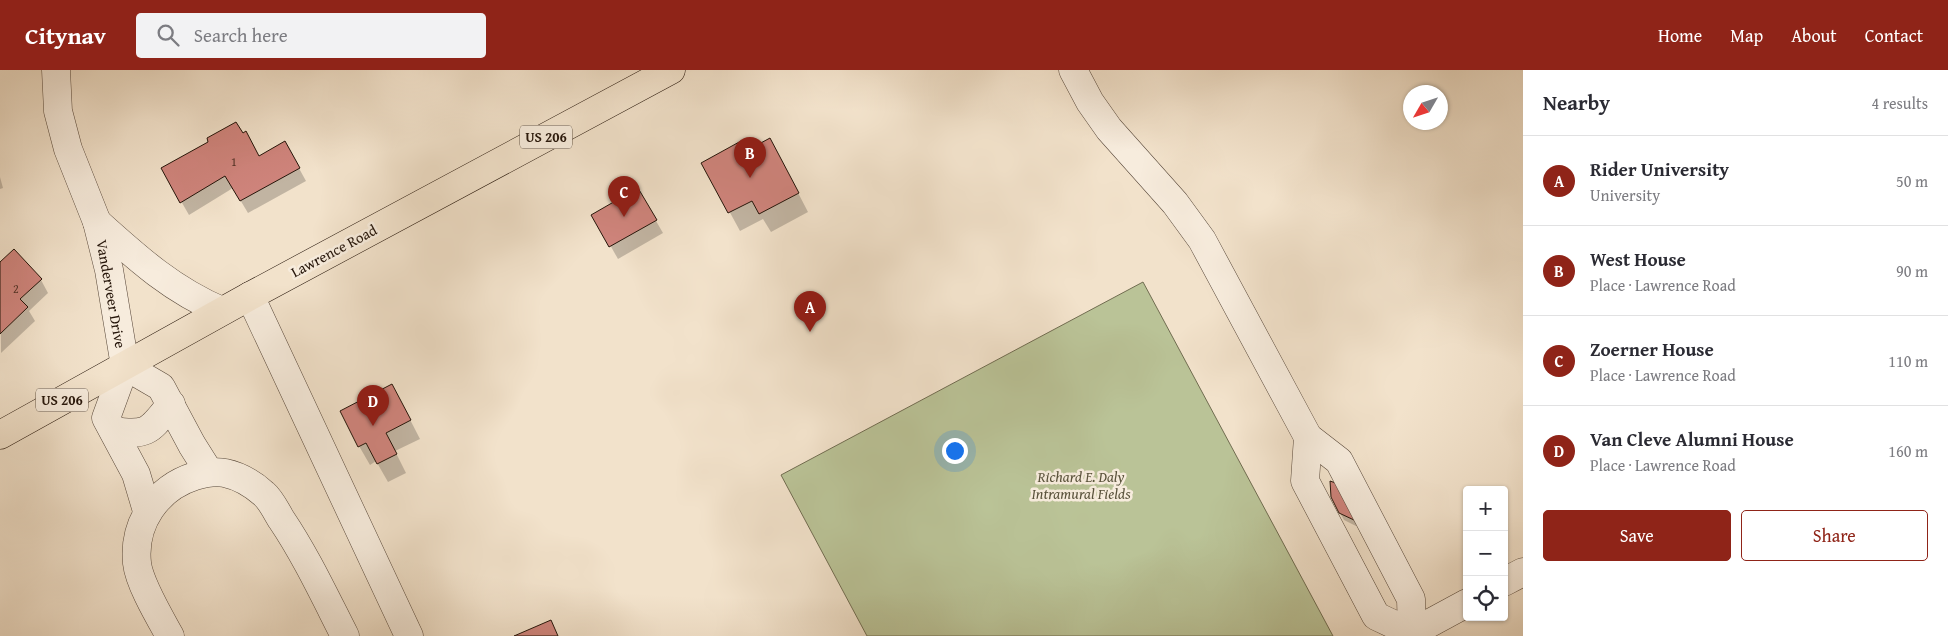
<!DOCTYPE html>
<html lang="en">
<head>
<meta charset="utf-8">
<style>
	:root { --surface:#fff; --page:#f2f2f3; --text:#2b2b33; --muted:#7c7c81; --line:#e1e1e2; --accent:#8f2418 }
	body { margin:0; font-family:"Gentium Book Plus",serif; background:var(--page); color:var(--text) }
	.controls { position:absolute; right:15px; bottom:15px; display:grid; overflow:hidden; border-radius:5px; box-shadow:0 1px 4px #0004 }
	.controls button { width:45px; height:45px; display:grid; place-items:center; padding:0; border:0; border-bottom:1px solid var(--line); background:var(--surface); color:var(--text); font:25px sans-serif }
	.compass { position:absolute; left:1403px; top:15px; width:45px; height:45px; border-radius:50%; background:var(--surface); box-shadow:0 1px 4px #0004; rotate:231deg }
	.you { position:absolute; left:954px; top:380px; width:18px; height:18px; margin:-12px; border:4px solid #fff; border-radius:50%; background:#1a73e8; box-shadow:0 0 0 8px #1a73e833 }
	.badge { display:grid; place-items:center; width:32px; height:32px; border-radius:50%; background:var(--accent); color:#fff; font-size:16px; font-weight:700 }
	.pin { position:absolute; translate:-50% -41px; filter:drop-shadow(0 1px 2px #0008) }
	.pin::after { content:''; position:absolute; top:26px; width:18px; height:15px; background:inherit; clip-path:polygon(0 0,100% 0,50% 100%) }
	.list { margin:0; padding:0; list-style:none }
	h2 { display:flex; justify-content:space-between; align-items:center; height:65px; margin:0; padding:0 20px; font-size:21px }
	h2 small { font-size:16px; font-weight:400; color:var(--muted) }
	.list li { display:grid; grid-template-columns:32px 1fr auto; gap:15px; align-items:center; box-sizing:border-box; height:90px; padding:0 20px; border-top:1px solid var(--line) }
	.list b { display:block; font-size:19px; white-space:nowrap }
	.list p { margin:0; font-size:16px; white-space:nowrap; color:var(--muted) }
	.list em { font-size:16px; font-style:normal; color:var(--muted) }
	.actions { display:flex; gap:10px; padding:15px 20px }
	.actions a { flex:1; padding:11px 0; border:1px solid var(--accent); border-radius:5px; text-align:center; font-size:18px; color:var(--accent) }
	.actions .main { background:var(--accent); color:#fff }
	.icon { flex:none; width:28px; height:28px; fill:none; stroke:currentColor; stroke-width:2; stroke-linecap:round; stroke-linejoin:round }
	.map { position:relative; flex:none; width:1523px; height:566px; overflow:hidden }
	header { display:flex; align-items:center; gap:30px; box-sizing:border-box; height:70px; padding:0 25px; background:var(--accent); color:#fff }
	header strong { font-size:24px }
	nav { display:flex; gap:28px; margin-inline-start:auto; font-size:18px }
	.search { width:350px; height:45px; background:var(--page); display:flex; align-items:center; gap:12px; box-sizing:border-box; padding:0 18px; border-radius:5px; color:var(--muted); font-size:19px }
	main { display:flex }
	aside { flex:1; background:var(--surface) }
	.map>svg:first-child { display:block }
</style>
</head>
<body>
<header>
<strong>Citynav</strong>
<div class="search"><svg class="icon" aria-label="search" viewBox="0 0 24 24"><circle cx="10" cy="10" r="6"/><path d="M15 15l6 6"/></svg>Search here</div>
<nav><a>Home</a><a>Map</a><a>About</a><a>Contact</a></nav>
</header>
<main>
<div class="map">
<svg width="1523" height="566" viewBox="0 0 1523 566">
	<rect width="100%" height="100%" fill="#f2e2cb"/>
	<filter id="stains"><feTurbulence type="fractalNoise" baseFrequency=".004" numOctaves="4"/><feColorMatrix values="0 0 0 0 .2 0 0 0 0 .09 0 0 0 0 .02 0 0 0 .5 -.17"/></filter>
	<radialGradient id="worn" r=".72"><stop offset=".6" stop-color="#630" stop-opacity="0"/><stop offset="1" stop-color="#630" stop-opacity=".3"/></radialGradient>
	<path fill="#bac397" stroke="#706c50" d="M1143 212 1333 566H867L781 405Z"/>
	<g fill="#0003">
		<path d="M242 64 259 87 285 73 306 111 248 143 233 118 189 145 162 98Z"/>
		<path d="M746 82 780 88 808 142 771 162 763 149 740 161 703 93Z"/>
		<path d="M0 107 3 118 0 119Z"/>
		<path d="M638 120 663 163 618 189 593 145Z"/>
		<path d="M0 194 41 210 48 223 29 241 35 251 1 283Z"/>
		<path d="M402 334 420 369 395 381 406 403 388 412 376 391 370 395 359 376Z"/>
		<path d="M1356 442V456L1344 450 1340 443Z"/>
	</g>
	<g fill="#cf847c" stroke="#25150a">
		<path d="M236 52 243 63 246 61 259 86 285 71 300 98 240 131 225 106 180 133 161 98 208 72 207 68Z"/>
		<path d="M770 68 799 123 759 144 752 131 728 143 701 93 741 71 746 81Z"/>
		<path d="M638 118 657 150 609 177 591 145Z"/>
		<path d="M14 179 42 209 20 229 28 237 0 264V192Z"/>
		<path d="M392 314 411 350 386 363 397 384 377 394 366 373 358 377 340 341Z"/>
		<path d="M1330 411 1344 416 1354 434V450L1339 443 1331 427Z"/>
		<path d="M551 550 558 566H514Z"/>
	</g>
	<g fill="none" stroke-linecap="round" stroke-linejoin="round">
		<g stroke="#58483a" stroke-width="29">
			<g id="minor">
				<path d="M56 0 58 41 68 79 97 152 109 200 125 296"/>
				<path d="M1073 0 1090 32 1109 59 1175 133 1202 170 1308 367 1339 391 1411 529 1412 563 1413 566"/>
				<path d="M97 152C137 188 172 220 222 241"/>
				<path d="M250 226 409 566"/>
				<path d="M125 296 106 348 136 404 147 441"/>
				<path d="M125 296 161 317 192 375 209 402"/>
				<path d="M114 361C149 366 150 360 171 334"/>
				<path d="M1308 367 1305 411 1376 546 1412 563"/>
				<path d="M1504 512 1523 502"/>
				<path d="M170 566C160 548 139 513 137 493 133 453 157 418 195 406 205 403 214 401 225 403 239 406 253 414 264 424 271 430 276 441 281 449 306 486 325 527 345 566"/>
				<path d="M1406 566 1467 533"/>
			</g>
		</g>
		<g stroke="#25150a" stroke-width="29">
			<path id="major" d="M0 365 250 226 671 0"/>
		</g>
		<use href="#minor" stroke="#f7ecdd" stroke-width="28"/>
		<use href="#major" stroke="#f2e2cb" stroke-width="28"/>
	</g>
	<g text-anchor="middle" stroke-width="5" stroke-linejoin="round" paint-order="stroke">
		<g font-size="12" fill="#503126">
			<text x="234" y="96">1</text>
			<text x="16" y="223">2</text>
		</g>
		<g fill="#f7ecdd" stroke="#645649" stroke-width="1">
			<rect x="520" y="55.5" width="52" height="23" rx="4"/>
			<rect x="36" y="318.5" width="52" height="23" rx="4"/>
		</g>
		<g font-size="14" font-weight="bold" fill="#25150a">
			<text x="546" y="72">US 206</text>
			<text x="62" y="335">US 206</text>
		</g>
		<g font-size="15" fill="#25150a" stroke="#f7ecdd">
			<text transform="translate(334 181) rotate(-28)" y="5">Lawrence Road</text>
			<text transform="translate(111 224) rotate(80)" y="5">Vanderveer Drive</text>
		</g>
		<g font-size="15" font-style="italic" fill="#59523b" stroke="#f7ecdd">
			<text x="1081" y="412">Richard E. Daly<tspan x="1081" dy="17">Intramural Fields</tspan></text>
		</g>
	</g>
	<rect width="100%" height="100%" filter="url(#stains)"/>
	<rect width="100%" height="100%" fill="url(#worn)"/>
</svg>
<div class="controls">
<button>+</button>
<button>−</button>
<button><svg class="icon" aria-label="locate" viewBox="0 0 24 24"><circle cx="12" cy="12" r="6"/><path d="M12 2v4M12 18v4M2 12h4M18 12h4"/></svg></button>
</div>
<svg class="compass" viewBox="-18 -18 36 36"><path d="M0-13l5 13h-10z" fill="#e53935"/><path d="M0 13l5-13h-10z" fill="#7c7c81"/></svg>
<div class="you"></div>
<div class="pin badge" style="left:810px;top:262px">A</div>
<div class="pin badge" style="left:750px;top:108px">B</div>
<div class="pin badge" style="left:624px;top:147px">C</div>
<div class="pin badge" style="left:373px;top:356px">D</div>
</div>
<aside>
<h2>Nearby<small>4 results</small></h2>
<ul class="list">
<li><span class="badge">A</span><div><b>Rider University</b><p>University</p></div><em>50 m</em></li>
<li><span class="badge">B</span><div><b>West House</b><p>Place · Lawrence Road</p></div><em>90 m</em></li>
<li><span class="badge">C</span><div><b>Zoerner House</b><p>Place · Lawrence Road</p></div><em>110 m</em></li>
<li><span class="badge">D</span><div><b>Van Cleve Alumni House</b><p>Place · Lawrence Road</p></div><em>160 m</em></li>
</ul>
<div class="actions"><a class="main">Save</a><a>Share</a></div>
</aside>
</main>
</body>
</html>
